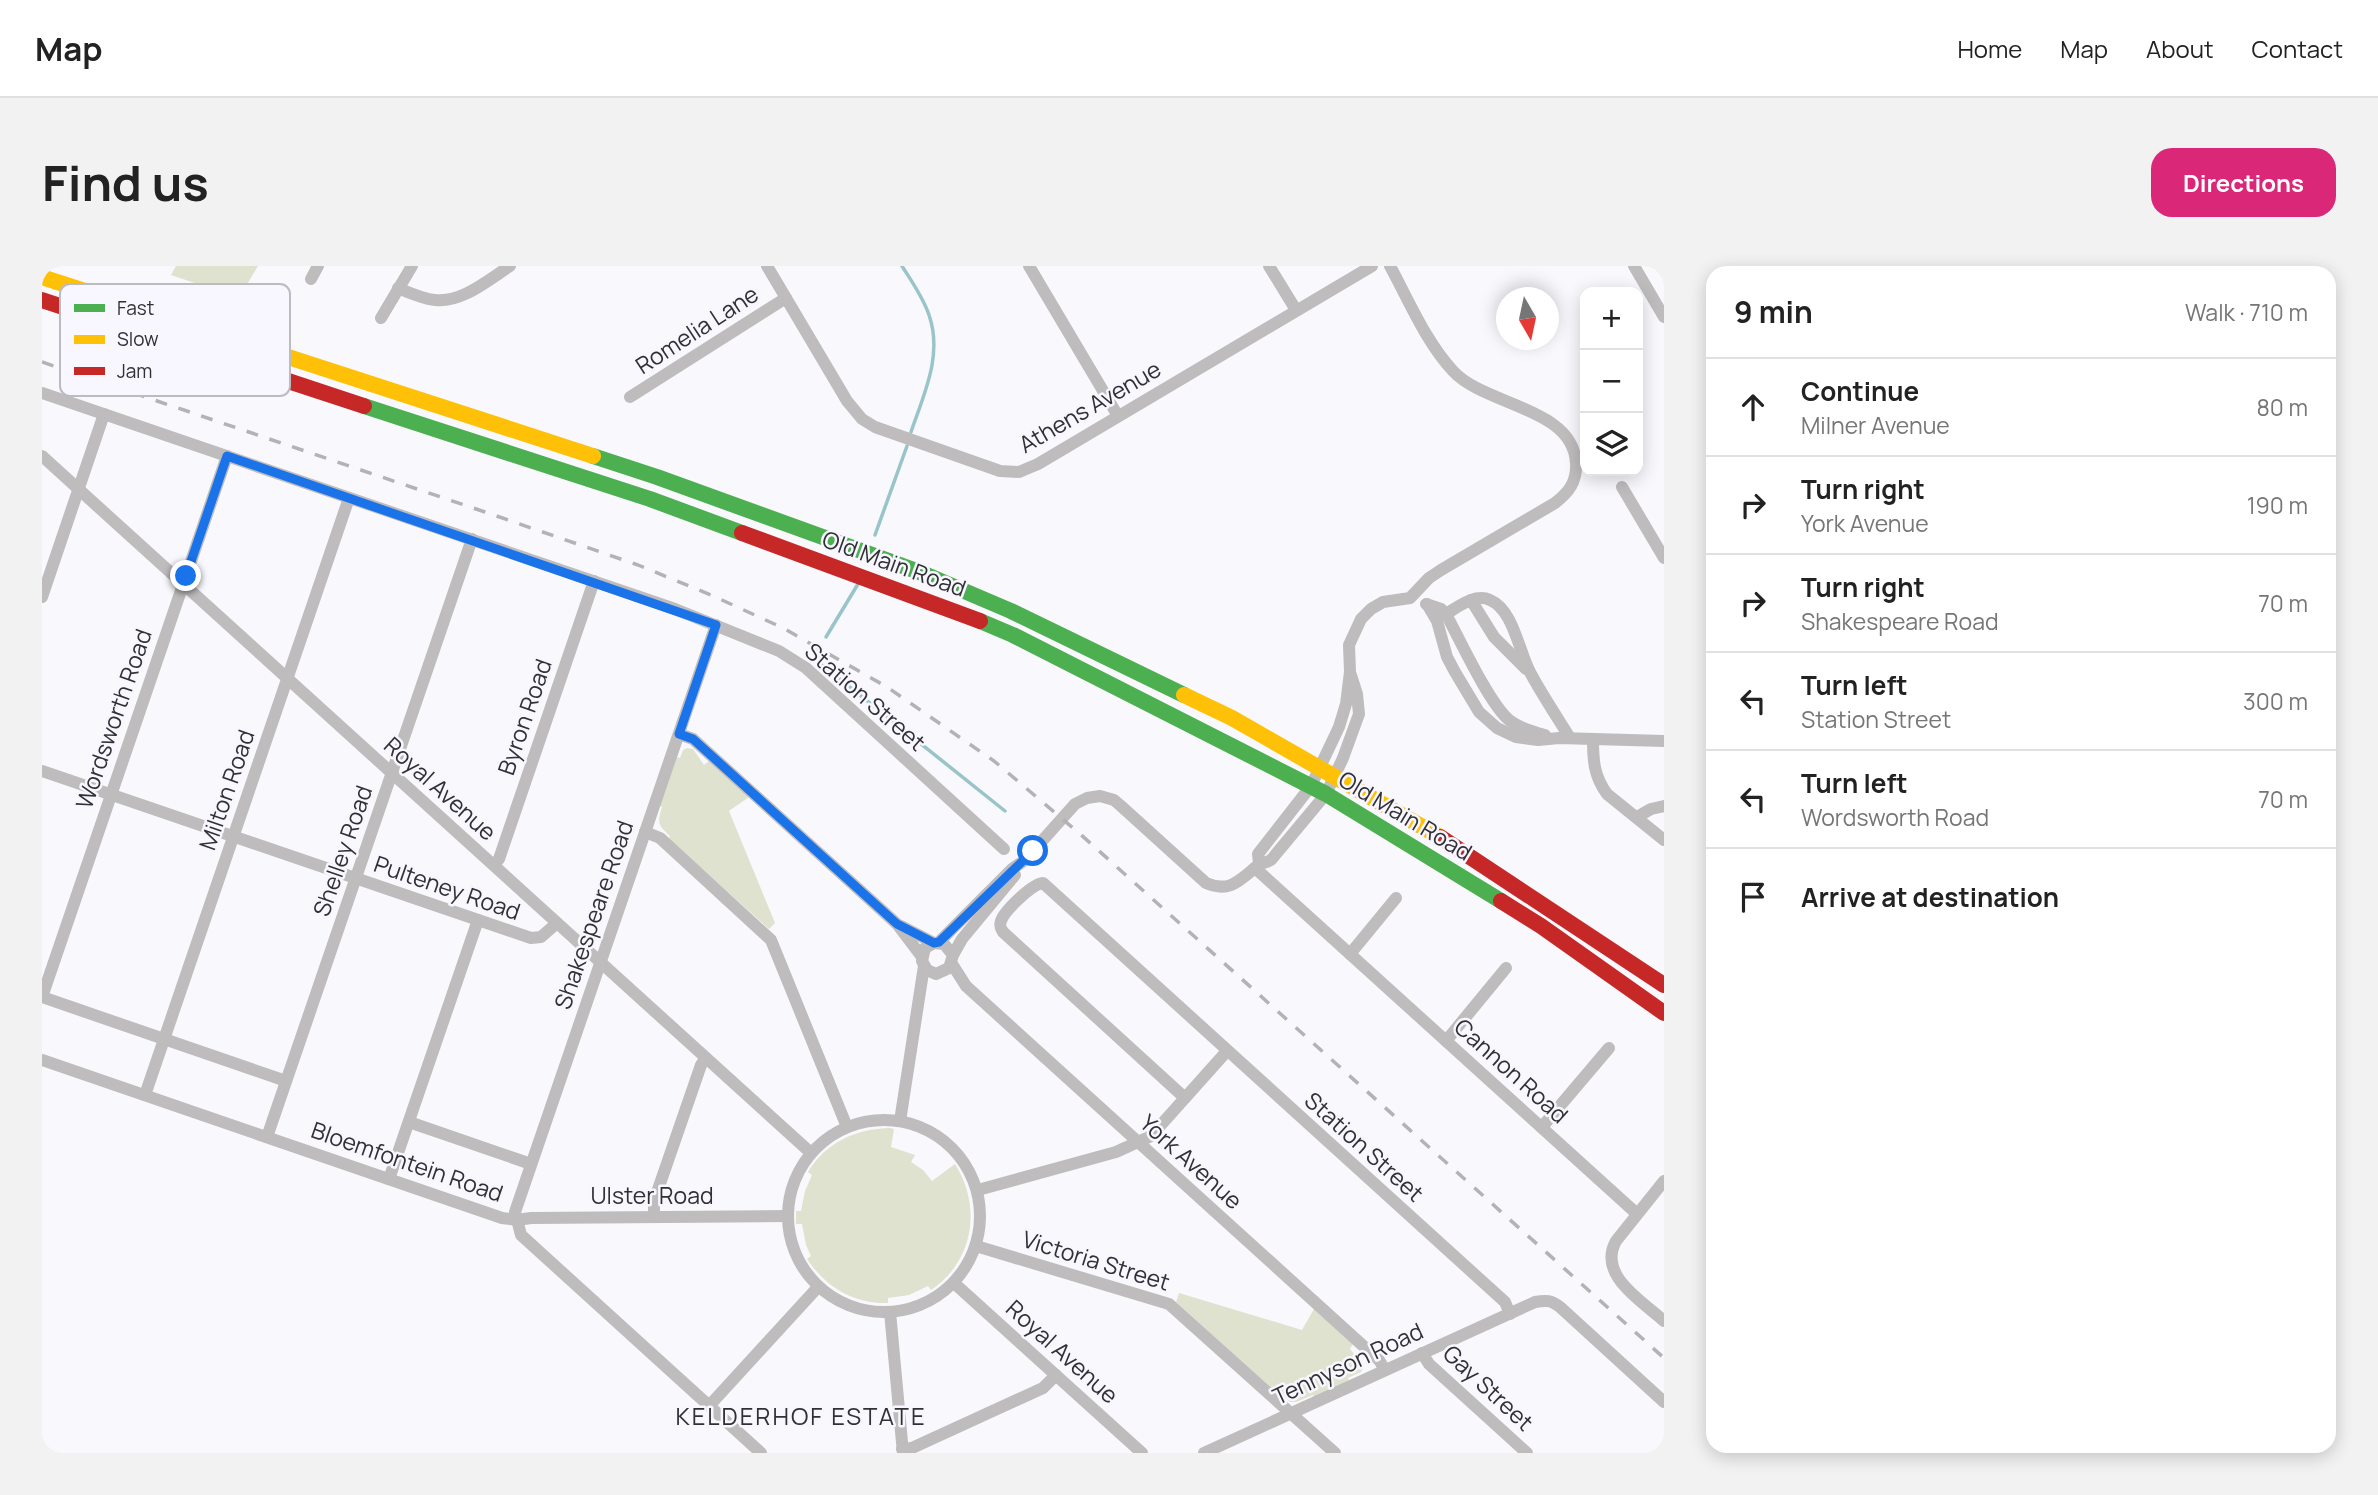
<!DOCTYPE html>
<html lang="en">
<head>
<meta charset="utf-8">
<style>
	:root { --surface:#fff; --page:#f2f2f2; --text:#222; --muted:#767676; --line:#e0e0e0; --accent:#db2777 }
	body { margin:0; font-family:Manrope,sans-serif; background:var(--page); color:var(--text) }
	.controls { position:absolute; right:21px; top:21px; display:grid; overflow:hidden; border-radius:14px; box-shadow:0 4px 18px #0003 }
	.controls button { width:63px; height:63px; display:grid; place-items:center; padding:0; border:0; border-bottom:2px solid var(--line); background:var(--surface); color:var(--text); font:35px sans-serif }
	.compass { position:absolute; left:1454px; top:21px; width:63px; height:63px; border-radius:50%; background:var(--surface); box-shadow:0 4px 18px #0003; rotate:171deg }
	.stop { position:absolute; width:21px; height:21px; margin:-16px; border:5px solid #1a73e8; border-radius:50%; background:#fff }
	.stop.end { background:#1a73e8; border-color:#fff; box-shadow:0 2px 7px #0008 }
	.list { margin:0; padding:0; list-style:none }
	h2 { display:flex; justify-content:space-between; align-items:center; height:91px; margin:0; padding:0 28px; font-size:30px }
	h2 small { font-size:23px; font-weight:400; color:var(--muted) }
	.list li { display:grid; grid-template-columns:46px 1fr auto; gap:21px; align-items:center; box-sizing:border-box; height:98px; padding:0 28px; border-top:2px solid var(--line) }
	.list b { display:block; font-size:26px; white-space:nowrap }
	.list p { margin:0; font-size:23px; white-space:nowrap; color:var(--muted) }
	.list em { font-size:23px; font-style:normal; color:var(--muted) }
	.icon { flex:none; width:38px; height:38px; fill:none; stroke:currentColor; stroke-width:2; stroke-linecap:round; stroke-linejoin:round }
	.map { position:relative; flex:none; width:1622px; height:1187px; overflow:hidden; border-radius:21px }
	header { display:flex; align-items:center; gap:42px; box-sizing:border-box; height:98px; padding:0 35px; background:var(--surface); border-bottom:2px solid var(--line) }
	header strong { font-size:33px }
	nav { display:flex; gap:38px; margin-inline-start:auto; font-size:24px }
	.intro { display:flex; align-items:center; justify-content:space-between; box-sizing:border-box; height:168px; padding:0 42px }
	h1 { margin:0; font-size:49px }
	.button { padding:18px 32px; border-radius:21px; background:var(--accent); color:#fff; font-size:24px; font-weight:700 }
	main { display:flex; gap:42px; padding:0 42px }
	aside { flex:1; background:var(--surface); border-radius:21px; box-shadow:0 4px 18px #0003 }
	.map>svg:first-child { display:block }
</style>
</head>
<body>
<header>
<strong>Map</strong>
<nav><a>Home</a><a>Map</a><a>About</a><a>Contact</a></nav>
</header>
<div class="intro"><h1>Find us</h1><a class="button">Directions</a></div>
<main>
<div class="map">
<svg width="1622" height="1187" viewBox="0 0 1622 1187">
	<rect width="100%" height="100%" fill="#f9f8fc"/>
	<g fill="#dfe2cf">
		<path d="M134 0H216L197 32 129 9Z"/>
		<path d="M645 482 651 483 662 499 667 495 707 531 687 545 733 657 727 663 627 573 628 570C616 559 615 557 620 541L618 540 635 491 638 492 641 484Z"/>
		<path d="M848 862 852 863 849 881 873 889 869 896 881 904 890 915 913 898C940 941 932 995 889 1024L886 1020 867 1029 846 1032V1037C811 1038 784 1021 765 993L769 990 764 979 760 958H754V945H759L763 925 770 909 766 906C784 876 814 863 848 862Z"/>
		<path d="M1137 1027 1260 1064 1272 1043 1311 1078 1308 1083 1320 1097 1321 1102 1319 1106 1306 1112 1307 1115 1272 1131 1271 1129 1254 1136H1248L1234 1123 1232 1125 1134 1036Z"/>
	</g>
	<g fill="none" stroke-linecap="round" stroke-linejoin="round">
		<g stroke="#99c4ca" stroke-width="3.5">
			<path d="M860 0C870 16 881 31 887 49 901 89 882 128 869 166"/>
			<path d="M833 269 865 180"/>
			<path d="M784 371 816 318"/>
			<path d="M776 385V396L779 398 963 545"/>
		</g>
		<g stroke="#bebcbc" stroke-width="12">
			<path d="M725 0 805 135 820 153 833 161 958 205 977 206 996 198 1330 0"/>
			<path d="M987 0 1076 150"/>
			<path d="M1227 0 1254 44"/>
			<path d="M1592 0 1622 51"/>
			<path d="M269 13 276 0"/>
			<path d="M356 22C368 27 381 33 393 34 420 37 446 14 468 0"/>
			<path d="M339 52 370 0"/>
			<path d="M0 127 633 343 737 385 764 402 962 583"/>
			<path d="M588 131 744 32"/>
			<path d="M0 190 769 887"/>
			<path d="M1580 221 1622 292"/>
			<path d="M0 331 62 148"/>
			<path d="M1429 334 1452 371 1484 403"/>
			<path d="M1384 338 1399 343 1404 348C1418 374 1447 437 1467 454 1477 462 1491 466 1503 469"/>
			<path d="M1385 338 1395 355 1405 391 1413 406 1437 446 1455 462 1474 471 1496 474 1517 472 1622 475"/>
			<path d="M1404 348C1416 341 1433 327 1448 334 1472 344 1477 387 1489 408 1501 430 1515 451 1528 472"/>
			<path d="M674 359 473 946 479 969 719 1187"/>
			<path d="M637 468 651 473 855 658 880 691"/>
			<path d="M1551 473C1551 495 1552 510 1565 528L1622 574"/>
			<path d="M0 505 489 672 499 671 515 657"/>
			<path d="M1595 551 1609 543 1622 540"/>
			<path d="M603 566 618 572 729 674 805 861"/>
			<path d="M1217 598 1216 588 1269 520 1297 461 1304 438 1308 406 1307 379 1319 353 1329 343 1341 336 1368 332 1387 312 1399 304 1513 237C1527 226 1535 216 1534 197 1531 141 1443 140 1411 105 1384 76 1367 35 1348 0"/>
			<path d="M452 599 457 593 552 315"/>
			<path d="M1213 602 1594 947"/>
			<path d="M859 660 892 677"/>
			<path d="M897 676 970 603 983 594 1033 538 1045 532 1058 530 1072 534 1079 540 1164 617C1187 627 1197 615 1214 601 1218 597 1223 597 1229 594L1284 528 1301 492 1317 448 1315 428 1309 409"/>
			<path d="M1308 688 1354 632"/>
			<path d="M911 689 902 678 892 677 883 682 880 695 885 704 894 708 907 702 911 689 920 673 973 609"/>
			<path d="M910 698 924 720 1318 1077 1337 1094 1343 1104"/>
			<path d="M0 731 185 190"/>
			<path d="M0 731 244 815"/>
			<path d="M1404 775 1464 702"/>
			<path d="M0 794 460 952 475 954 489 952 745 950"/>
			<path d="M103 829 307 232"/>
			<path d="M1143 832 961 666C959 662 957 661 959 655 962 645 990 618 1001 617L1463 1036 1468 1048"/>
			<circle cx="842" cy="950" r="96"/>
			<path d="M858 855 882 700"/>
			<path d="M367 856 489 898"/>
			<path d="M1500 861 1567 782"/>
			<path d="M225 871 430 273"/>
			<path d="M347 913 436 654"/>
			<path d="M1622 915 1574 975C1555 1009 1600 1035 1622 1055"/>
			<path d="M936 924 1074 886 1109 870 1185 785"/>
			<path d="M612 951V935L659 799 664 792"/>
			<path d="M934 980 1127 1038 1293 1187"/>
			<path d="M912 1017 1100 1187"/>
			<path d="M848 1046 861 1187"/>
			<path d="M1380 1087 1387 1098 1485 1187"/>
			<path d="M667 1140 776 1021"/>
			<path d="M860 1183 870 1182 1001 1122 1014 1109"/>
			<path d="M1162 1187 1493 1036C1504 1034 1509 1034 1518 1041L1622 1136"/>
		</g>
		<g stroke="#4caf50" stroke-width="16">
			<path d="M322 140 608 233 700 267"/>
			<path d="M551 190 615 211 880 307 969 345 1142 429"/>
			<path d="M938 355 971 369 1284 528 1459 635"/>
		</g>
		<g stroke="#ffc107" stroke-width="16">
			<path d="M0 11 551 190"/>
			<path d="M1142 429 1190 452 1398 571"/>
		</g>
		<g stroke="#c62828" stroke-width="16">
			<path d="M0 34 322 140"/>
			<path d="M700 267 938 355"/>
			<path d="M1398 571 1622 719"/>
			<path d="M1459 635 1499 660 1622 747"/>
		</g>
		<path stroke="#b3b2b5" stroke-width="3.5" stroke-dasharray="12 12" stroke-linecap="butt" d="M0 96 443 246 596 299 669 329 741 362 845 421 952 495 1037 567 1622 1092"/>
	</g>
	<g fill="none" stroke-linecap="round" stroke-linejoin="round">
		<path stroke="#1a73e8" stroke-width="9" d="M144 310 185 190 674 359 637 468 651 473 855 658 892 677 897 676 991 585"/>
	</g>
	<g text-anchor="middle" stroke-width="5" stroke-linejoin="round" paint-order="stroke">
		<g font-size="23" fill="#313134" stroke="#f8f6fe">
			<text transform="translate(655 64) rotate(-33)" y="8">Romelia Lane</text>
			<text transform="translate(1048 141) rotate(-30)" y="8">Athens Avenue</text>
			<text transform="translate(852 298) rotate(20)" y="8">Old Main Road</text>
			<text transform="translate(823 431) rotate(41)" y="8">Station Street</text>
			<text transform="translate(483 451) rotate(-71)" y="8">Byron Road</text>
			<text transform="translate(72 453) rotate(-71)" y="8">Wordsworth Road</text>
			<text transform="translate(398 523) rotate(42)" y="8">Royal Avenue</text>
			<text transform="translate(185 524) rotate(-71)" y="8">Milton Road</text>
			<text transform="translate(1363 550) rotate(31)" y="8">Old Main Road</text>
			<text transform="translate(301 585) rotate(-71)" y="8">Shelley Road</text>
			<text transform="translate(405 622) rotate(19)" y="8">Pulteney Road</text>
			<text transform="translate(552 649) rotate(-71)" y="8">Shakespeare Road</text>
			<text transform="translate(1469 805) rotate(42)" y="8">Cannon Road</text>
			<text transform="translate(1322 881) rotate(42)" y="8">Station Street</text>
			<text transform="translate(365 896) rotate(19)" y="8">Bloemfontein Road</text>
			<text transform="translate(1149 896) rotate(42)" y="8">York Avenue</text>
			<text x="610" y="938">Ulster Road</text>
			<text transform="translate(1054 995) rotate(17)" y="8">Victoria Street</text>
			<text transform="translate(1020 1086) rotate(42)" y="8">Royal Avenue</text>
			<text transform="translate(1306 1098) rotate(-25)" y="8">Tennyson Road</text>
			<text transform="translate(1446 1122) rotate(43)" y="8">Gay Street</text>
		</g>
		<g font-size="24" letter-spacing="2" fill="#313134" stroke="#f8f6fe">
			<text x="759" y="1159">KELDERHOF ESTATE</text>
		</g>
	</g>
	<rect x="18" y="18" width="230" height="112" rx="10" fill="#f8f6fe" stroke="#bcbbc1" stroke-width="2"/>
	<rect x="32" y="38" width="31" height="8" fill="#4caf50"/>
	<rect x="32" y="69" width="31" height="9" fill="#ffc107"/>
	<rect x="32" y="101" width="31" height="8" fill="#c62828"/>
	<g font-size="19" fill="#313134">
		<text x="75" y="49">Fast</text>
		<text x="75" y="80">Slow</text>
		<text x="75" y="112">Jam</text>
	</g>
</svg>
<div class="controls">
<button>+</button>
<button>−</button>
<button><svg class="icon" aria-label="layers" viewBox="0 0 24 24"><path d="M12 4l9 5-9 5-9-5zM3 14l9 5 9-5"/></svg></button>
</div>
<svg class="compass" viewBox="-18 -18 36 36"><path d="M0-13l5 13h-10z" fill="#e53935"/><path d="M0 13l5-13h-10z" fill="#767676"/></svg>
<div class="stop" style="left:991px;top:585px"></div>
<div class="stop end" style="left:144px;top:310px"></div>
</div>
<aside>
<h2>9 min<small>Walk · 710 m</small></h2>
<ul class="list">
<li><svg class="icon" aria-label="ahead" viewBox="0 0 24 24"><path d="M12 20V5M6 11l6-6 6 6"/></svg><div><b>Continue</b><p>Milner Avenue</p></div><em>80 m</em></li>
<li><svg class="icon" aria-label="right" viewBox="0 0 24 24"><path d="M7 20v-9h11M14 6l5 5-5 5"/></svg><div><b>Turn right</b><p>York Avenue</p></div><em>190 m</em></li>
<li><svg class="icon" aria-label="right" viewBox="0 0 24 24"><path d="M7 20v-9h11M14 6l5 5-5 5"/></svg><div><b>Turn right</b><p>Shakespeare Road</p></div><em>70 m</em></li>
<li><svg class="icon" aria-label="left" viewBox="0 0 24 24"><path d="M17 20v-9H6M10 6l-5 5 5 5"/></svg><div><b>Turn left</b><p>Station Street</p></div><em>300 m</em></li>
<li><svg class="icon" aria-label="left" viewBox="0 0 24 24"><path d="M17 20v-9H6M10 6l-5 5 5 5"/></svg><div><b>Turn left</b><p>Wordsworth Road</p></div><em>70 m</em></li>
<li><svg class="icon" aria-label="arrive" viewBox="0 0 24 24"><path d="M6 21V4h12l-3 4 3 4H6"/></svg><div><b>Arrive at destination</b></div></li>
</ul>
</aside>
</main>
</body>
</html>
